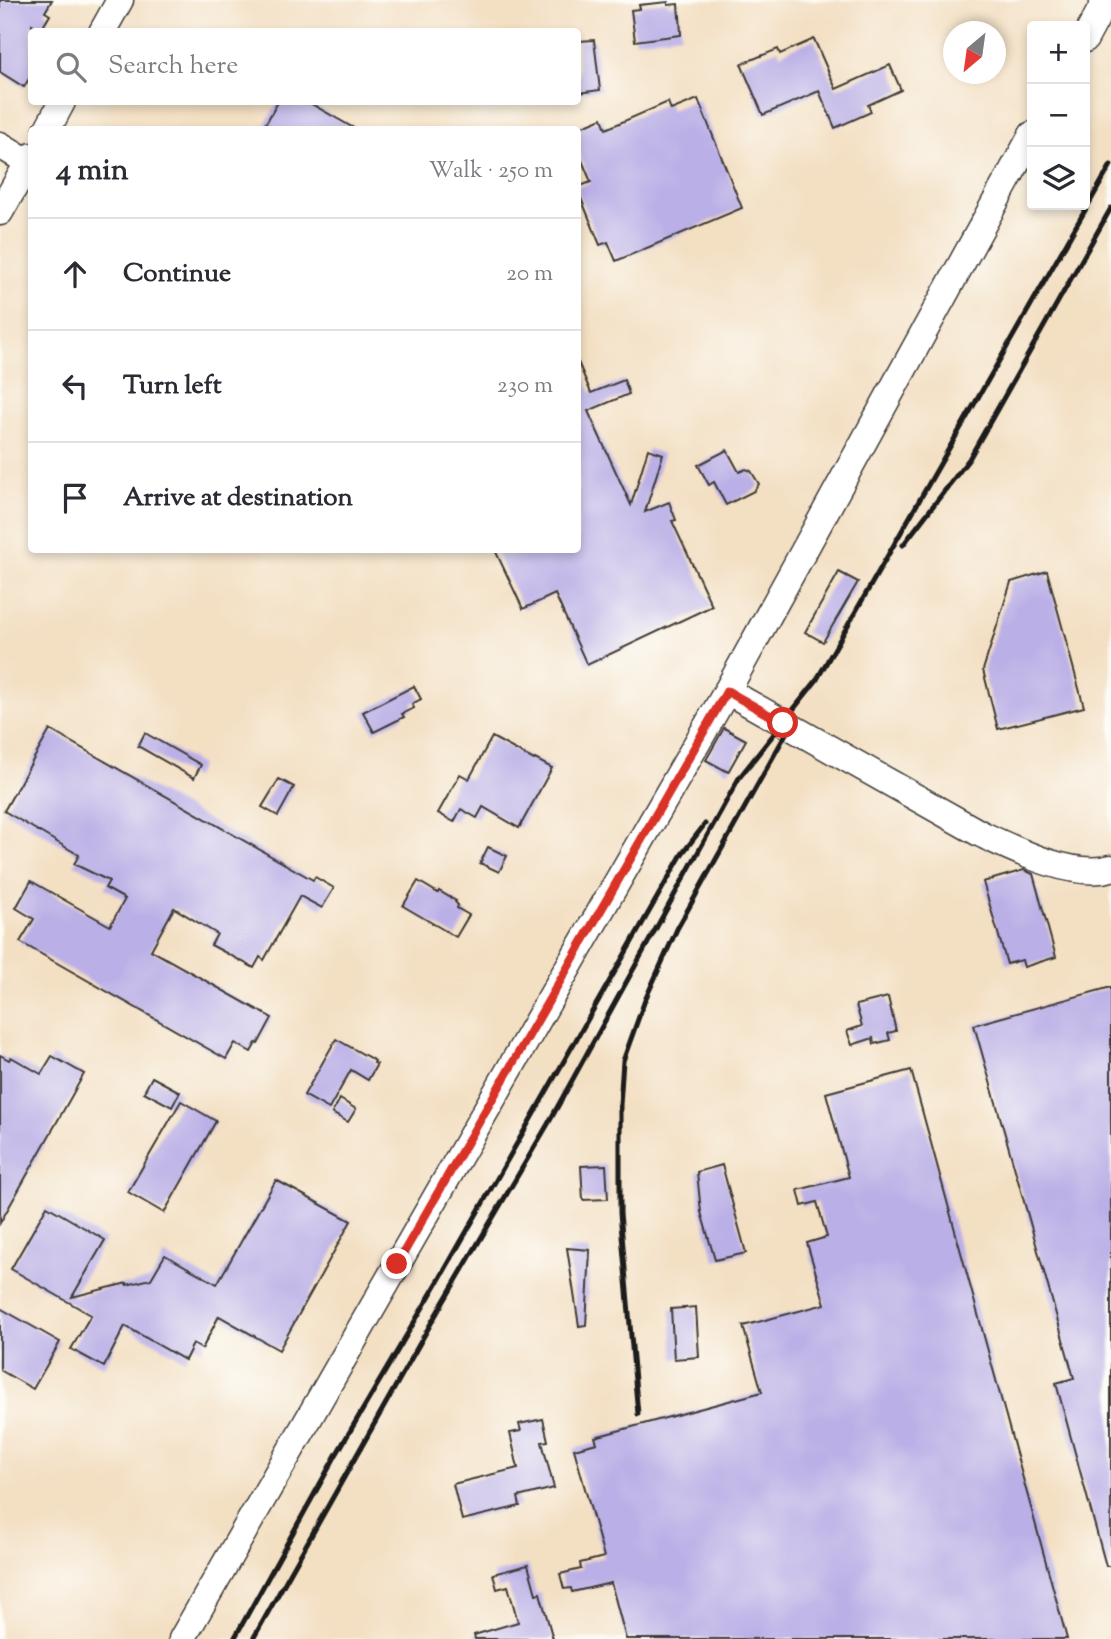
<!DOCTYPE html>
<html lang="en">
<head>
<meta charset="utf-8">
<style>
	:root { --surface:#fff; --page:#f7f7f7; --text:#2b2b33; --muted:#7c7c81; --line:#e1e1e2 }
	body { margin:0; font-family:"Sorts Mill Goudy",serif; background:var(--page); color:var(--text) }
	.controls { position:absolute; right:21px; top:21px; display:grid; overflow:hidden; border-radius:7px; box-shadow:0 4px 10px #0003 }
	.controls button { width:63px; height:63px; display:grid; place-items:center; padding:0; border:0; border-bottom:2px solid var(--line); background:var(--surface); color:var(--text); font:35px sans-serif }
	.compass { position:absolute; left:943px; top:21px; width:63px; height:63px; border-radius:50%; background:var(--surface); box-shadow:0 4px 10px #0003; rotate:209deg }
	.stop { position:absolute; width:21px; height:21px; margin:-16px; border:5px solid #d93025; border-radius:50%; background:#fff }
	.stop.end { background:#d93025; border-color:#fff; box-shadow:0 2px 7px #0008 }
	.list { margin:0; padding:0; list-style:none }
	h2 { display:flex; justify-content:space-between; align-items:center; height:91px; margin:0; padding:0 28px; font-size:30px }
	h2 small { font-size:23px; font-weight:400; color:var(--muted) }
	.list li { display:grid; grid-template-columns:46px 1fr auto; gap:21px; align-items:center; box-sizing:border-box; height:112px; padding:0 28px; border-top:2px solid var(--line) }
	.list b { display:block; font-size:26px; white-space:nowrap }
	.list em { font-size:23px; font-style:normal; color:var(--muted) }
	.icon { flex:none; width:38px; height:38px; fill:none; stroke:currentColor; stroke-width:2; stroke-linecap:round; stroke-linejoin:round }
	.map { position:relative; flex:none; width:1111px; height:1639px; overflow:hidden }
	.search { position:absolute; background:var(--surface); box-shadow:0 4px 10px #0003; left:28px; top:28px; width:553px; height:77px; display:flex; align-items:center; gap:18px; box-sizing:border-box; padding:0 24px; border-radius:7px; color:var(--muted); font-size:26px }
	.panel { position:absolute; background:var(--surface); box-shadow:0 4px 10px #0003; left:28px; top:126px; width:553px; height:427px; border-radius:7px }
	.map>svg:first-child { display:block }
</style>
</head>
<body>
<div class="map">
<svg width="1111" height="1639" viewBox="0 0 1111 1639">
	<rect width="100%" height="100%" fill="#fdfcf7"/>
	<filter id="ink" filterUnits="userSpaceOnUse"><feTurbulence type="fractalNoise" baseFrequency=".0143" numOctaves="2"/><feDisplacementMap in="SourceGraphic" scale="14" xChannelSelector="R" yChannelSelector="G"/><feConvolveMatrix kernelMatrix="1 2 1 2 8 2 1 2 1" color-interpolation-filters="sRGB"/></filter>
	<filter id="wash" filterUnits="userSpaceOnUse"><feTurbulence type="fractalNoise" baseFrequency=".00686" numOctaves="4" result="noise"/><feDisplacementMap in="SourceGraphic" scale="28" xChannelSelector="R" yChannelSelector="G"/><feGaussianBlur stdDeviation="1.57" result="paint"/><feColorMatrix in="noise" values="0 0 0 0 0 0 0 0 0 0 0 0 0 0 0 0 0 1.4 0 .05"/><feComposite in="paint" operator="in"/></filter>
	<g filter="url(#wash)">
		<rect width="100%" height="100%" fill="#f3dfc2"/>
		<g id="blocks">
			<g fill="#baafe6">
				<path d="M0 0H52L45 12 50 15 41 30 32 24V74L24 87 0 72Z"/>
				<path d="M668 2V5L678 4 679 17 680 16 681 35 635 41 631 10 640 9 639 5Z"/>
				<path d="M814 39 836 89 890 65 901 90 868 105 871 112 835 128 819 91 763 115 741 64 778 49 780 54Z"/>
				<path d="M594 40 600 90 578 93V41Z"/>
				<path d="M698 99 742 208 616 261 608 242 600 245 578 191V187L591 182 578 151V128L602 118 606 129 668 102 671 110Z"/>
				<path d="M278 102H308L357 130H262Z"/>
				<path d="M578 362 591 393 624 380 629 394 588 411 631 505 648 449 663 454 645 512 669 502 676 520 672 521 712 606 587 665 555 594 523 609 495 550H578Z"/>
				<path d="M727 450 739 472 746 469 751 471 759 484 754 491 726 505 714 482 709 485 698 465Z"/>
				<path d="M1047 571 1084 707 998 729 983 670 1011 582Z"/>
				<path d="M839 572 858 582 823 642 805 632Z"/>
				<path d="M414 686 421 699 412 704 414 708 402 714 404 717 374 732 363 712Z"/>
				<path d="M724 728 746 740 728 772 706 760Z"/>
				<path d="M50 730 313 880 315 877 334 888 322 908 300 896 264 960 260 957 254 968 211 945 217 934 174 908 151 950 272 1018 258 1044 256 1043 251 1052 235 1043 226 1059 20 942 34 919 16 908 31 881 110 926 125 899 105 888 109 881 74 864 79 855 4 811Z"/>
				<path d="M145 733 201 765 194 778 138 746Z"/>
				<path d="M492 737 534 760 535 759 552 768 519 828 483 807 477 818 461 809 454 822 438 813 460 774 469 779Z"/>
				<path d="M279 779 294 787 278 816 262 807Z"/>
				<path d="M488 847 507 856 499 872 480 863Z"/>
				<path d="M1024 870 1033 874 1056 957 1024 967 1022 960 1007 964 983 882Z"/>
				<path d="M418 881 438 893 439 891 456 901 455 902 458 905 457 908 469 915 456 937 403 906Z"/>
				<path d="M1111 987V1566H1106L1056 1383 1074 1378 974 1025Z"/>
				<path d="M888 997 896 1031 888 1033 890 1040 874 1044 873 1038 852 1045 847 1031 862 1026 856 1005Z"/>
				<path d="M336 1039 375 1061 374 1063 377 1064 368 1080 351 1070 329 1109 304 1095Z"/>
				<path d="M0 1055 9 1060 11 1057 41 1074 52 1056 84 1074 0 1223Z"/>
				<path d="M911 1070 1067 1639H626L611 1583 572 1592 571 1588 564 1589 560 1574 581 1569 580 1563 604 1557 574 1449 597 1443 595 1437 762 1392 743 1326 825 1304 807 1243 827 1237 817 1202 802 1206 798 1190 849 1177 826 1093Z"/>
				<path d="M152 1077 180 1092 172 1107 144 1092Z"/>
				<path d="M340 1099 356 1109 348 1122 332 1113Z"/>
				<path d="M181 1101 216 1121 164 1213 128 1192Z"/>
				<path d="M606 1165 608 1199 583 1200 581 1166Z"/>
				<path d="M722 1165 746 1253 715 1260 701 1212 697 1172Z"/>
				<path d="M276 1180 351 1221 279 1350 219 1316 202 1349 193 1344 185 1360 125 1326 104 1367 71 1349 91 1315 11 1269 47 1206 105 1240 72 1297 127 1283V1285L151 1279 165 1255 217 1284Z"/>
				<path d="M567 1248 590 1250 586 1325 579 1326Z"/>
				<path d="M696 1307 699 1357 674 1359 671 1309Z"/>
				<path d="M0 1308 60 1342 33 1389 0 1370Z"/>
				<path d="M543 1419 548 1441 542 1442 554 1488 518 1497 520 1506 462 1520 453 1484 518 1468 510 1433 521 1431 519 1424Z"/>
				<path d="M528 1565 536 1594 540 1593 553 1639H475L474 1635 518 1622 508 1586 497 1589 493 1574Z"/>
			</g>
		</g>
	</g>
	<g filter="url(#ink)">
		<use href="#blocks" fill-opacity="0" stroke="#3c3935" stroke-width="2"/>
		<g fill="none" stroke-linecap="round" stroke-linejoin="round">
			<g stroke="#3c3935" stroke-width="29">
				<g id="minor">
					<path d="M102 32 120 0"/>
					<path d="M1085 39 1106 0"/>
					<path d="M47 130 62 102"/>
					<path d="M0 145 28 162"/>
					<path d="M0 212 32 156"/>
					<path d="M727 691 981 834C1015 850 1073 879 1111 868"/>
					<path d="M182 1639 727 691 1032 135"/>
				</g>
			</g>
			<use href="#minor" stroke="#fff" stroke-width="26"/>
			<g stroke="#1c1c1c" stroke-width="5">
				<path d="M903 545 969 459 1111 208"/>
				<path d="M638 1414 620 1213V1105L623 1061 645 1000 677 929 792 723"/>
				<path d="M234 1639 336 1455 439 1280 682 854 705 824"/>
				<path d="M253 1639 434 1318 548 1124 739 778 816 681 1111 165"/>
			</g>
		</g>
	</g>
	<g fill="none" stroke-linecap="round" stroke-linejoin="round" filter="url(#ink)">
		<path stroke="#d93025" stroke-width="9" d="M397 1264 727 691 783 723"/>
	</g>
</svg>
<div class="controls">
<button>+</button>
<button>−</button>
<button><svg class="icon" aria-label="layers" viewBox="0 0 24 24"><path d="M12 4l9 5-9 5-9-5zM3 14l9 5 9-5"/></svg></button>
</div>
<svg class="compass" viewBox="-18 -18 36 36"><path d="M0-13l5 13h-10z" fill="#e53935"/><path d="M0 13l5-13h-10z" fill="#7c7c81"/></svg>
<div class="stop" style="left:783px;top:723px"></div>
<div class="stop end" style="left:397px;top:1264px"></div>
<div class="search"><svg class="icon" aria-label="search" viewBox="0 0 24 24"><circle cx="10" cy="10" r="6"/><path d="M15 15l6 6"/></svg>Search here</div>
<section class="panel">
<h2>4 min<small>Walk · 250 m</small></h2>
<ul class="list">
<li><svg class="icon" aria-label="ahead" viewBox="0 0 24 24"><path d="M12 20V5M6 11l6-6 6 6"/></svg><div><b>Continue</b></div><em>20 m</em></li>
<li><svg class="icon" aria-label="left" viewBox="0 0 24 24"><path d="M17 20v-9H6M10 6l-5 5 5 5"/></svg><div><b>Turn left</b></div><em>230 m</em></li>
<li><svg class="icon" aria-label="arrive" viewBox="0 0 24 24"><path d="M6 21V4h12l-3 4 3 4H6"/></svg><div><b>Arrive at destination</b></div></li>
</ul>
</section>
</div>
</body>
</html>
